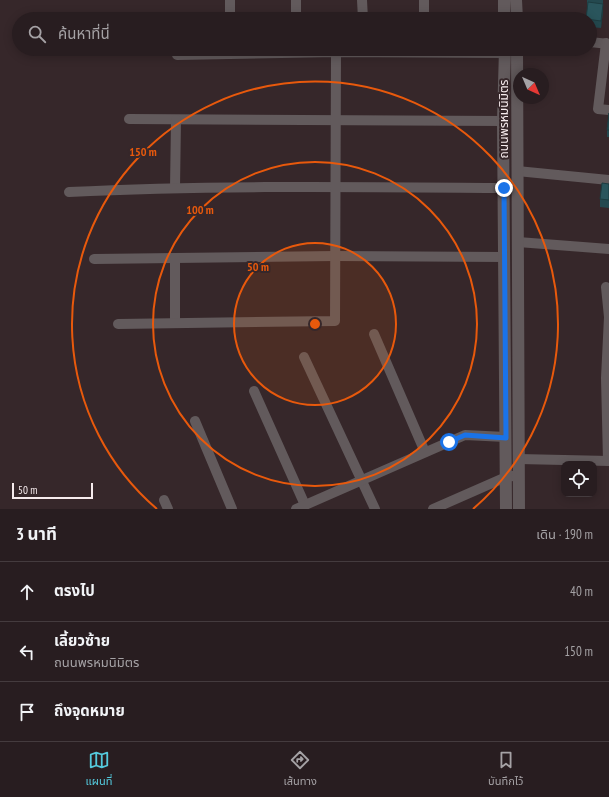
<!DOCTYPE html>
<html lang="th">
<head>
<meta charset="utf-8">
<style>
	:root { --surface:#281d20; --page:#302629; --text:#f1f3f6; --muted:#a5a2a5; --line:#443b3e; --accent:#54cadd }
	body { margin:0; font-family:"PT Sans Narrow","Noto Sans Thai",sans-serif; background:var(--page); color:var(--text) }
	.controls { position:absolute; right:12px; bottom:12px; display:grid; overflow:hidden; border-radius:8px; box-shadow:0 2px 10px #0003 }
	.controls button { width:36px; height:36px; display:grid; place-items:center; padding:0; border:0; border-bottom:1px solid var(--line); background:var(--surface); color:var(--text); font:20px sans-serif }
	.compass { position:absolute; left:513px; top:68px; width:36px; height:36px; border-radius:50%; background:var(--surface); box-shadow:0 2px 10px #0003; rotate:136deg }
	.scale { position:absolute; left:12px; bottom:10px; width:81px; box-sizing:border-box; padding-left:4px; border:2px solid #f6ebed; border-top:0; font-size:11px; line-height:14px; white-space:nowrap; color:#f6ebed; -webkit-text-stroke:3px #36272a; paint-order:stroke }
	.stop { position:absolute; width:12px; height:12px; margin:-9px; border:3px solid #1a73e8; border-radius:50%; background:#fff }
	.stop.end { background:#1a73e8; border-color:#fff; box-shadow:0 1px 4px #0008 }
	.list { margin:0; padding:0; list-style:none }
	h2 { display:flex; justify-content:space-between; align-items:center; height:52px; margin:0; padding:0 16px; font-size:17px }
	h2 small { font-size:13px; font-weight:400; color:var(--muted) }
	.list li { display:grid; grid-template-columns:26px 1fr auto; gap:12px; align-items:center; box-sizing:border-box; height:60px; padding:0 16px; border-top:1px solid var(--line) }
	.list b { display:block; font-size:15px; white-space:nowrap }
	.list p { margin:0; font-size:13px; white-space:nowrap; color:var(--muted) }
	.list em { font-size:13px; font-style:normal; color:var(--muted) }
	.icon { flex:none; width:22px; height:22px; fill:none; stroke:currentColor; stroke-width:2; stroke-linecap:round; stroke-linejoin:round }
	.map { position:relative; flex:none; width:609px; height:509px; overflow:hidden }
	.search { position:absolute; background:var(--surface); box-shadow:0 2px 10px #0003; left:12px; right:12px; top:12px; height:44px; display:flex; align-items:center; gap:10px; box-sizing:border-box; padding:0 14px; border-radius:22px; color:var(--muted); font-size:15px }
	.sheet { height:232px; background:var(--surface) }
	nav { display:flex; justify-content:space-around; align-items:center; box-sizing:border-box; height:56px; border-top:1px solid var(--line); background:var(--surface); font-size:11px; color:var(--muted) }
	nav a { display:grid; justify-items:center; gap:2px }
	nav .on { color:var(--accent) }
	.map>svg:first-child { display:block }
</style>
</head>
<body>
<div class="map">
<svg width="609" height="509" viewBox="0 0 609 509">
	<rect width="100%" height="100%" fill="#36272a"/>
	<g fill="none" stroke-linecap="round" stroke-linejoin="round">
		<g stroke="#625a5c" stroke-width="10">
			<path d="M230 0V19"/>
			<path d="M296 0V19"/>
			<path d="M362 0 363 19"/>
			<path d="M424 0V19"/>
			<path d="M590 42 609 44"/>
			<path d="M606 43 598 109 609 110"/>
			<path d="M177 55 336 52 505 53"/>
			<path d="M129 119 503 121"/>
			<path d="M517 171 609 180"/>
			<path d="M175 188 176 120"/>
			<path d="M69 192C214 185 359 187 504 188"/>
			<path d="M518 242 609 249"/>
			<path d="M94 259 335 256 505 257"/>
			<path d="M606 287 609 317 606 378 608 461"/>
			<path d="M175 323V258"/>
			<path d="M118 324 335 321 336 52"/>
			<path d="M374 334 425 452"/>
			<path d="M304 357 375 509"/>
			<path d="M254 391 305 505"/>
			<path d="M195 421 232 509"/>
			<path d="M519 459 609 461"/>
			<path d="M164 500 168 509"/>
			<path d="M296 509 465 435 506 437"/>
			<path d="M433 509 506 477 513 476"/>
		</g>
		<g stroke="#625a5c" stroke-width="12">
			<path d="M504 0V19"/>
			<path d="M516 0 517 19"/>
			<path d="M505 49 503 121 506 509"/>
			<path d="M517 49 519 509"/>
		</g>
	</g>
	<g fill="#24494f">
		<path d="M587 0H603V11L601 28 590 27V19L587 5Z"/>
		<path d="M609 113V137H607V130Z"/>
		<path d="M609 184V208L600 207V199Z"/>
	</g>
	<path fill="#1d3c40" d="M603 4V11L601 28V21Z"/>
	<g fill="#2a555c" stroke="#1d3c40">
		<path d="M588 2 603 4 601 21 586 19Z"/>
		<path d="M609 113V130H607Z"/>
		<path d="M602 183 609 184V200L600 199Z"/>
	</g>
	<g fill="none" stroke-linecap="round" stroke-linejoin="round">
		<path stroke="#1a73e8" stroke-width="5" d="M449 442 465 435 506 438 504 188"/>
	</g>
	<circle cx="315" cy="324" r="81" fill="#e8590c" fill-opacity=".12"/>
	<g fill="none" stroke="#e8590c" stroke-width="2">
		<circle cx="315" cy="324" r="81"/>
		<circle cx="315" cy="324" r="162"/>
		<path d="M157 509A243 243 0 1 1 473 509"/>
	</g>
	<g text-anchor="middle" stroke-width="4" stroke-linejoin="round" paint-order="stroke">
		<g font-size="12" fill="#f6ebed" stroke="#36272a">
			<text transform="translate(504 119) rotate(-90)" y="4">ถนนพรหมนิมิตร</text>
		</g>
	</g>
	<circle cx="315" cy="324" r="6" fill="#e8590c" stroke="#36272a" stroke-width="2"/>
	<g font-size="12" text-anchor="middle" font-weight="bold" fill="#e8590c" stroke="#36272a" stroke-width="4" stroke-linejoin="round" paint-order="stroke">
		<text x="143" y="156">150 m</text>
		<text x="200" y="214">100 m</text>
		<text x="258" y="271">50 m</text>
	</g>
</svg>
<div class="controls">
<button><svg class="icon" aria-label="locate" viewBox="0 0 24 24"><circle cx="12" cy="12" r="6"/><path d="M12 2v4M12 18v4M2 12h4M18 12h4"/></svg></button>
</div>
<svg class="compass" viewBox="-18 -18 36 36"><path d="M0-13l5 13h-10z" fill="#e53935"/><path d="M0 13l5-13h-10z" fill="#a5a2a5"/></svg>
<div class="scale">50 m</div>
<div class="stop" style="left:449px;top:442px"></div>
<div class="stop end" style="left:504px;top:188px"></div>
<div class="search"><svg class="icon" aria-label="search" viewBox="0 0 24 24"><circle cx="10" cy="10" r="6"/><path d="M15 15l6 6"/></svg>ค้นหาที่นี่</div>
</div>
<section class="sheet">
<h2>3 นาที<small>เดิน · 190 m</small></h2>
<ul class="list">
<li><svg class="icon" aria-label="ahead" viewBox="0 0 24 24"><path d="M12 20V5M6 11l6-6 6 6"/></svg><div><b>ตรงไป</b></div><em>40 m</em></li>
<li><svg class="icon" aria-label="left" viewBox="0 0 24 24"><path d="M17 20v-9H6M10 6l-5 5 5 5"/></svg><div><b>เลี้ยวซ้าย</b><p>ถนนพรหมนิมิตร</p></div><em>150 m</em></li>
<li><svg class="icon" aria-label="arrive" viewBox="0 0 24 24"><path d="M6 21V4h12l-3 4 3 4H6"/></svg><div><b>ถึงจุดหมาย</b></div></li>
</ul>
</section>
<nav>
<a class="on"><svg class="icon" aria-label="map" viewBox="0 0 24 24"><path d="M3 6l6-2 6 2 6-2v14l-6 2-6-2-6 2zM9 4v14M15 6v14"/></svg>แผนที่</a>
<a><svg class="icon" aria-label="directions" viewBox="0 0 24 24"><path d="M12 3l9 9-9 9-9-9zM9 14v-3h6M13 9l2 2-2 2"/></svg>เส้นทาง</a>
<a><svg class="icon" aria-label="saved" viewBox="0 0 24 24"><path d="M7 4h10v16l-5-4-5 4z"/></svg>บันทึกไว้</a>
</nav>
</body>
</html>
